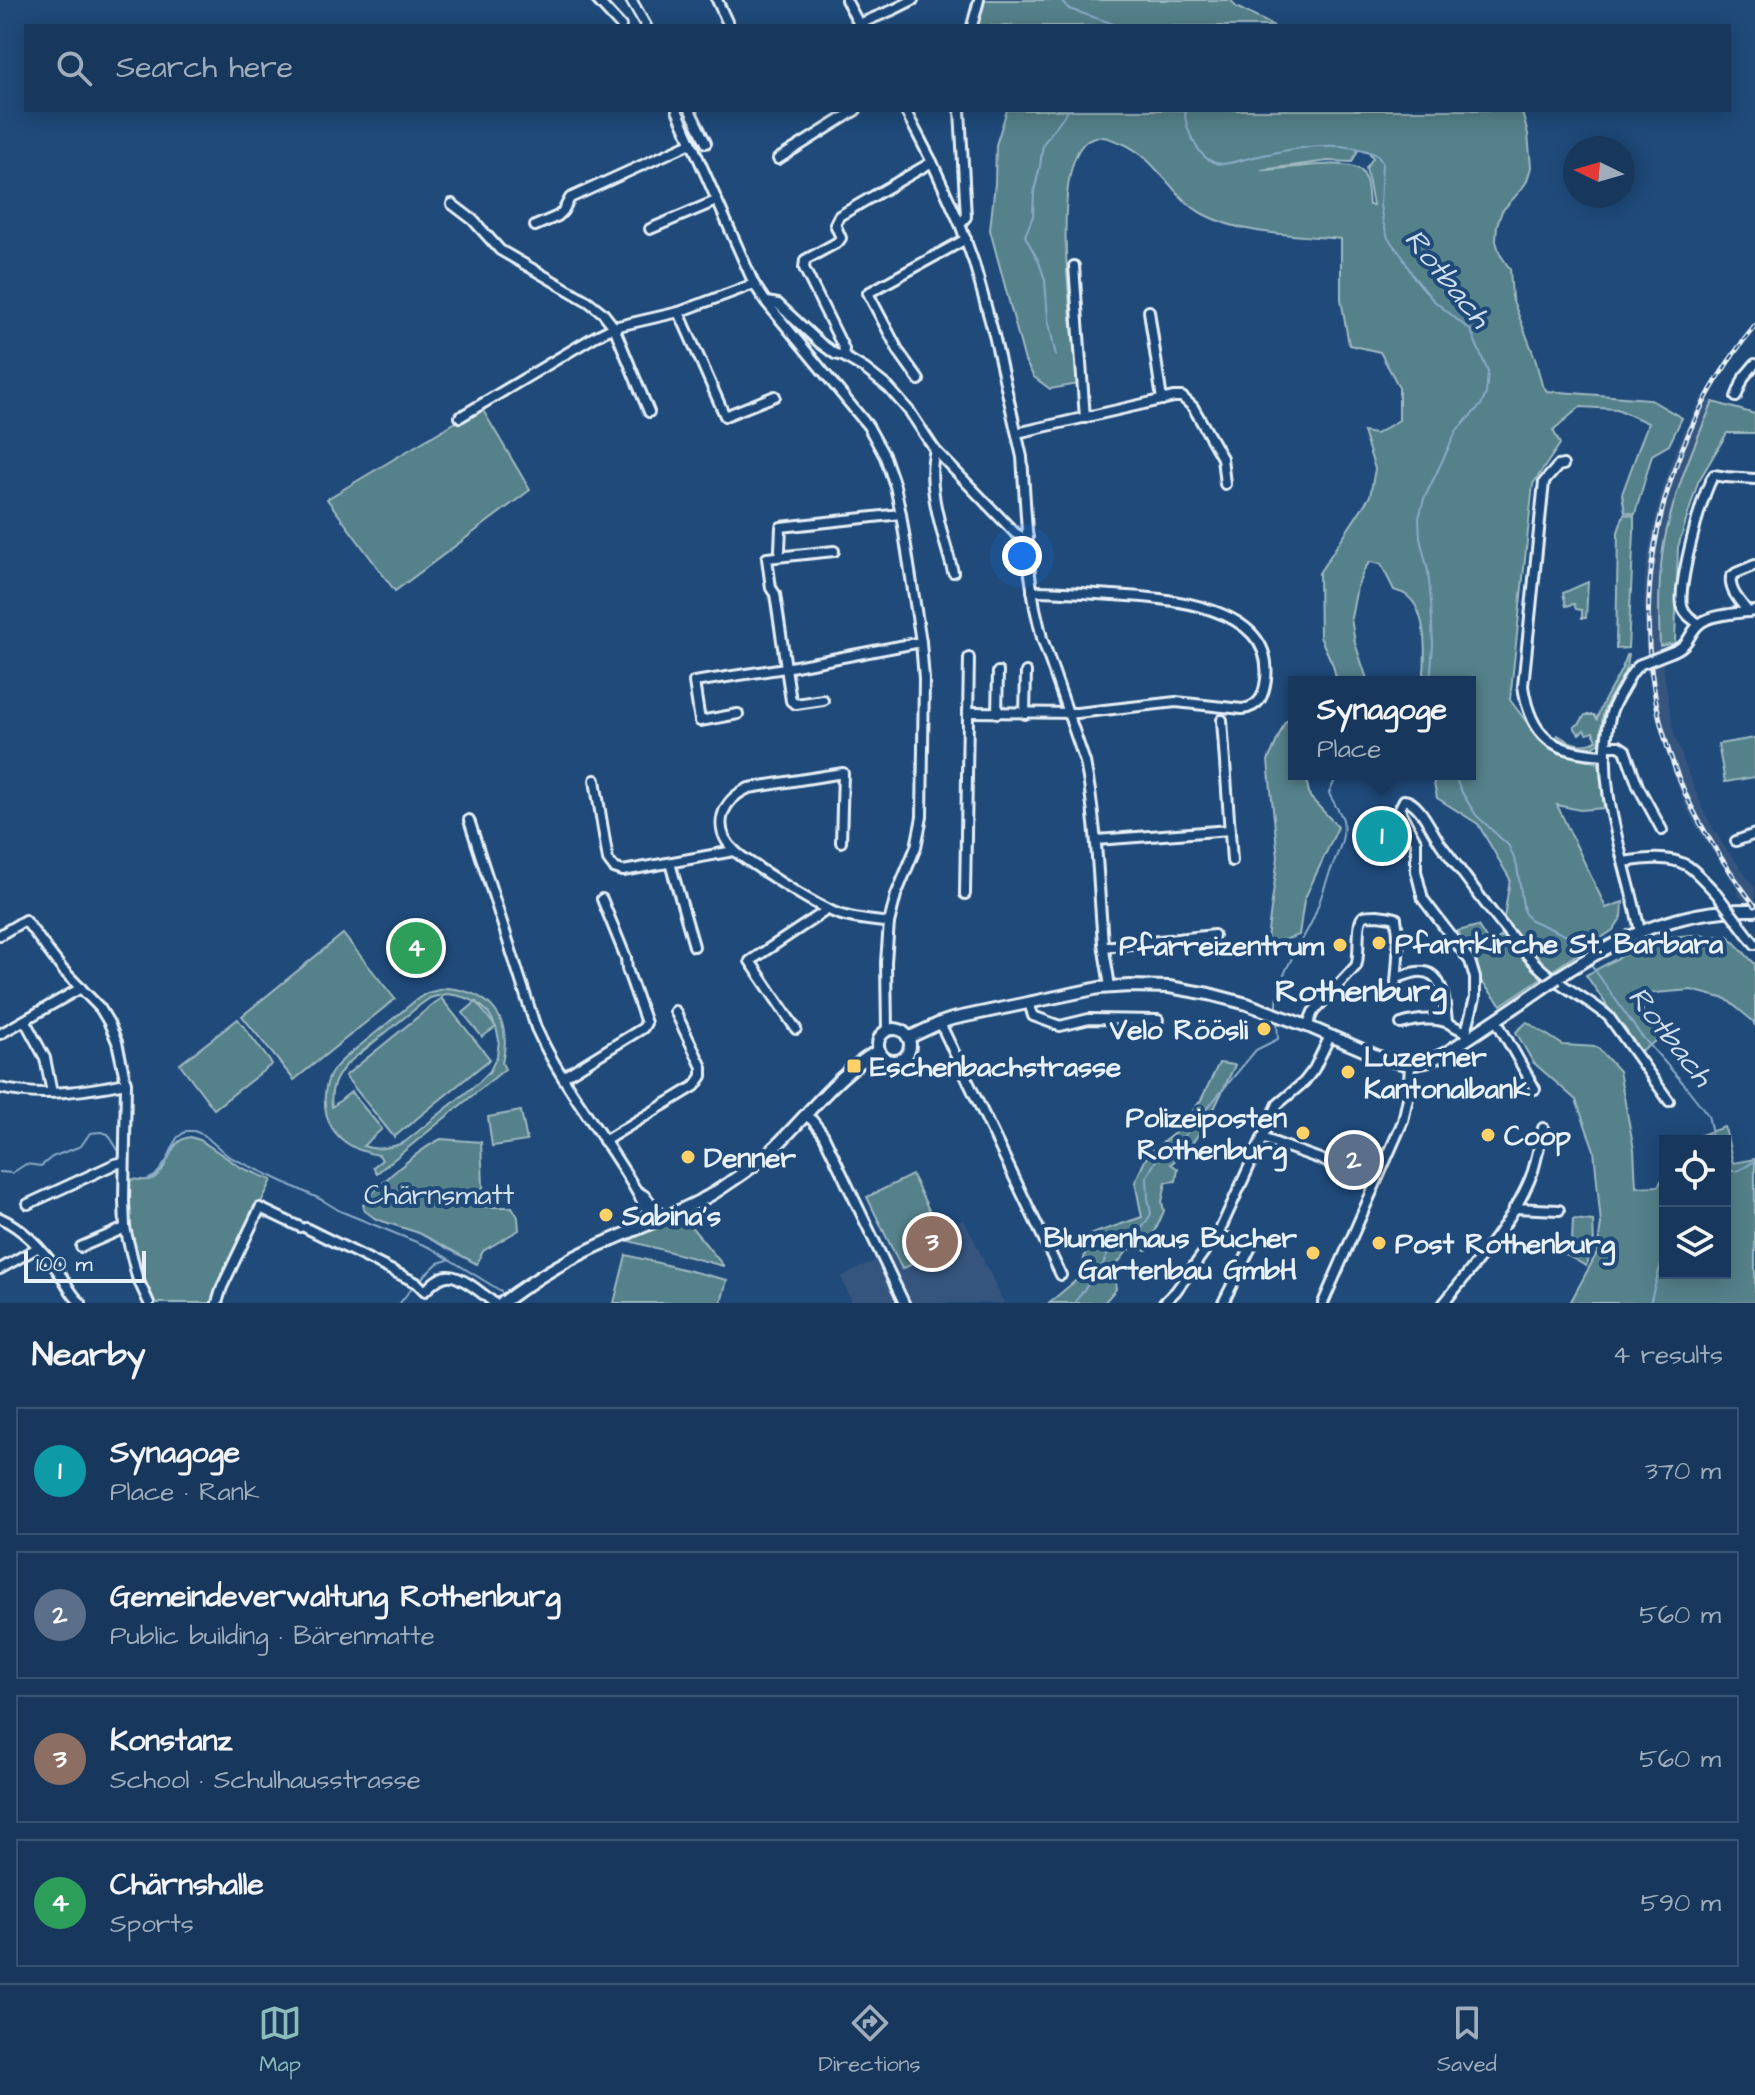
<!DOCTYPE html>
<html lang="en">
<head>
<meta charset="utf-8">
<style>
	:root { --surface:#17385c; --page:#244365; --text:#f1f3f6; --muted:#9eacbb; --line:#365272; --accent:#8bbbb9 }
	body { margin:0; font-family:"Architects Daughter",sans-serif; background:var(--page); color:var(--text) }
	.controls { position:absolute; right:24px; bottom:24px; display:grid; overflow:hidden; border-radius:0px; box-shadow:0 4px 20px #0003 }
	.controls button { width:72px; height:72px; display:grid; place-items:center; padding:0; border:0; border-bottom:2px solid var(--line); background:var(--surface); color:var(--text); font:40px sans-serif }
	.compass { position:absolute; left:1563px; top:136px; width:72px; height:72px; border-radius:50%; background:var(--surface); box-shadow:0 4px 20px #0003; rotate:275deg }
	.scale { position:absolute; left:24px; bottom:20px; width:122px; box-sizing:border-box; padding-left:8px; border:4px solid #e8f1f8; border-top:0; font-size:22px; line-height:28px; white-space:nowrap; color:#e8f1f8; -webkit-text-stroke:6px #1f4a7a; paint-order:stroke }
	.you { position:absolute; left:1022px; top:556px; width:28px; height:28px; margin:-20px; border:6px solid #fff; border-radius:50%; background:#1a73e8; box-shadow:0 0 0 12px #1a73e833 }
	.badge { display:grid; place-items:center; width:52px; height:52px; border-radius:50%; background:var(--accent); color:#fff; font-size:26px; font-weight:700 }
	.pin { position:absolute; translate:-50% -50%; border:4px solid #fff; box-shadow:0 2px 8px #0006 }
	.popup { position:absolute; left:1288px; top:676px; width:188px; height:104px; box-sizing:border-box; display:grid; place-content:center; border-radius:0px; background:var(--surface); filter:drop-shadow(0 2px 6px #0005); font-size:26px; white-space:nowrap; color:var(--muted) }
	.popup b { font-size:30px; color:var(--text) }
	.popup::after { content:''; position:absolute; left:50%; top:100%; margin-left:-16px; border:16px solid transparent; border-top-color:var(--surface) }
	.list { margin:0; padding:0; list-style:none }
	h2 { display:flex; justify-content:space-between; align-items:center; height:104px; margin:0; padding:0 32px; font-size:34px }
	h2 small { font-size:26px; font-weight:400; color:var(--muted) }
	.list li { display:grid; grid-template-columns:52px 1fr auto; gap:24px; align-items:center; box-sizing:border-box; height:128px; margin:0 16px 16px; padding:0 16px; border:2px solid var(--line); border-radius:0px }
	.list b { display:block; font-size:30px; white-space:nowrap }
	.list p { margin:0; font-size:26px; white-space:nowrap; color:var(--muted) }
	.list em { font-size:26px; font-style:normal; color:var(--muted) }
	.icon { flex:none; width:44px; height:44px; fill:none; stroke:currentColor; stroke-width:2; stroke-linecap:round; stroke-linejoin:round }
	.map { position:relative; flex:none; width:1755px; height:1303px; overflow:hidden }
	.search { position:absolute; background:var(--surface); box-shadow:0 4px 20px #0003; left:24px; right:24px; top:24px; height:88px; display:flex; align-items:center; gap:20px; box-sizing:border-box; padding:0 28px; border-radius:0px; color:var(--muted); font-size:30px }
	.sheet { height:680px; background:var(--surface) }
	nav { display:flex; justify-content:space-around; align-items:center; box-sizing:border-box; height:112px; border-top:2px solid var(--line); background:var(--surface); font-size:22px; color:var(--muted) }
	nav a { display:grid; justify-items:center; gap:4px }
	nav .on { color:var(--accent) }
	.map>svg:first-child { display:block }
</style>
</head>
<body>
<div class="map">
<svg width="1755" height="1303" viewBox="0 0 1755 1303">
	<rect width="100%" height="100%" fill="#1f4a7a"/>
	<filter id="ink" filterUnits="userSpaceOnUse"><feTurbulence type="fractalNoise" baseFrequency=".0125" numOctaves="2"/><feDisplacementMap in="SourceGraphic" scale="16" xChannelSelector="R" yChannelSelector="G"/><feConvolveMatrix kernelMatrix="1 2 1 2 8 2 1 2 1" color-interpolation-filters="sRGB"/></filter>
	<g filter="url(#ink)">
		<g fill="#35557f">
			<path d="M1702 396 1713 402 1693 447 1666 531 1660 587V648L1674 734 1689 775 1705 814 1724 846 1755 887V916L1738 894 1736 887 1698 830 1685 805 1665 750 1655 713 1649 676 1647 673 1644 605 1645 575 1652 533 1664 482 1671 462 1685 429Z"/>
			<path d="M912 1175 939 1231 964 1219 1004 1303H852L841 1277 893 1252 867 1197Z"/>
		</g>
		<g fill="#54818a" stroke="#9eb9c1" stroke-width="2" fill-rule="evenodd">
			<path d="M982 0H1231L1236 7 1274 26H975Z"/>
			<path d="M1007 110H1520L1522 112 1528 134 1531 167 1527 181 1521 190 1502 211 1497 225 1496 241 1500 254 1510 269 1512 298 1535 358 1542 385 1547 391 1649 399 1682 418 1669 445 1652 455 1635 514 1625 512 1622 494 1648 423 1617 409 1580 407 1553 430 1560 444 1533 484 1510 700 1532 729 1558 753 1599 763 1604 808 1580 810 1557 805 1606 908 1623 902 1622 917 1613 930 1501 1005 1480 980 1458 931 1478 926 1489 943 1501 937 1510 879 1478 824 1437 798 1432 774H1470V682H1423C1426 658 1428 610 1406 595 1403 592 1398 592 1394 590L1381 564 1370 562 1365 568 1357 587 1351 618 1355 643 1368 682H1337L1333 665 1320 637 1319 573 1370 496 1375 469 1363 432 1376 434 1399 420V387L1380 352 1349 345 1341 299V239C1297 235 1242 235 1203 214 1169 195 1155 153 1116 141 1109 138 1100 135 1092 138 1045 156 1074 342 1079 384L1050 389 1034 377 1025 361 990 230 995 183 996 145ZM1358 150 1368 151 1373 158 1366 168 1373 205H1369C1368 196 1368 181 1363 173 1353 155 1280 171 1261 170L1328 161 1352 162Z"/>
			<path d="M1713 402 1755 414V433H1727L1698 482 1678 547 1675 643 1660 646C1658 607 1658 566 1667 529 1677 485 1695 443 1713 402Z"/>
			<path d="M481 407 530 490 395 591 327 499Z"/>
			<path d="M1624 514 1634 516V532L1628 648 1616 649 1618 532Z"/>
			<path d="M1588 582 1586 618H1582V610L1576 609 1574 604 1566 606 1563 593Z"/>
			<path d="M1627 655H1629C1627 677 1611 690 1604 710 1601 721 1602 732 1599 743 1586 752 1568 745 1556 737L1558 735C1569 743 1585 749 1597 740L1593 732 1587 734 1584 730 1579 734 1574 727 1580 723 1585 715H1594L1597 719C1603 695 1621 678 1627 655Z"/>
			<path d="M1294 717V774H1305L1310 797 1338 827 1304 900 1299 935 1266 946 1278 857 1268 761 1285 722Z"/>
			<path d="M1755 738V777L1725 782 1718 744Z"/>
			<path d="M343 934 395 999 294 1080 242 1016Z"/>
			<path d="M1693 935C1705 935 1716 937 1728 936L1755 964V1026L1753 1021 1726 999 1691 990 1643 994 1638 1001 1658 1040 1639 1052 1586 975 1655 938Z"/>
			<path d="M447 988C491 992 513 1019 502 1063L505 1069 377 1173 373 1167 382 1160 379 1155C360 1152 343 1145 332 1128 322 1111 322 1085 334 1069 342 1059 353 1051 362 1044 380 1029 398 1015 416 1000L427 993ZM446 994C469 996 488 1004 495 1026L476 1002 463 1013 482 1037 496 1027 499 1040 497 1056 490 1071 479 1082 405 1142C391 1148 377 1151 363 1146L382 1129 351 1092 332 1107C329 1089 336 1076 348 1063L420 1005 430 998Z"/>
			<path d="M441 998 490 1059 394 1137 345 1076Z"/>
			<path d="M238 1019 272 1064 214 1109 180 1064Z"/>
			<path d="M1527 1022 1563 1045 1597 1047 1619 1071 1634 1149 1636 1187 1658 1186 1665 1175V1273H1725V1141H1688L1689 1139 1724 1127 1726 1132 1733 1163 1755 1159V1303H1570L1597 1253 1601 1224 1594 1150 1576 1100 1533 1062 1516 1032Z"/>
			<path d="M1219 1063 1235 1065 1213 1111 1190 1147 1171 1164 1178 1169 1176 1181 1166 1182 1162 1202 1164 1211 1147 1250 1129 1249 1113 1269 1116 1289 1104 1303H1049L1080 1277 1089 1235 1142 1217 1135 1182 1148 1154 1177 1131 1201 1100Z"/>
			<path d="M521 1111 527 1141 492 1146 488 1117Z"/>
			<path d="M190 1137 200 1140 242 1168 272 1180 215 1295 213 1303H154C133 1258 128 1228 128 1179 134 1179 142 1181 149 1180 171 1174 166 1140 190 1137Z"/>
			<path d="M441 1139 481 1142 484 1207H512L518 1217 519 1230 483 1251 477 1264 419 1233 376 1219 365 1211 363 1205C375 1186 421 1148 441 1139Z"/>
			<path d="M912 1175 947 1247 902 1269 867 1197Z"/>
			<path d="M684 1218 723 1265V1266L629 1241 648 1230Z"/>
			<path d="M1573 1219 1593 1221 1594 1246 1586 1266 1563 1253 1572 1242Z"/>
			<path d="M626 1255 727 1280 721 1303H614Z"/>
		</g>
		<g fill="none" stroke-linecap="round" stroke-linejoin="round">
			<g stroke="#8aabc8" stroke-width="2">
				<path d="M1061 0 1069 9 1120 26"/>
				<path d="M1185 110C1184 126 1197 156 1213 162 1225 167 1238 160 1250 158 1290 149 1339 137 1377 155L1382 162 1380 205 1383 222 1388 238 1402 256 1413 276 1433 300 1471 331 1488 372 1486 394 1481 405 1457 430 1424 499 1419 518 1420 538 1428 571 1431 602 1433 645 1430 682"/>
				<path d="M1056 356 1048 319 1045 280 1039 262 1025 236 1033 216 1034 192 1040 166 1043 144 1068 110"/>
				<path d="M1453 774 1464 796 1476 815 1509 846 1517 866 1524 912 1529 919 1567 936 1584 955"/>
				<path d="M1590 963 1639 1033 1684 1084 1708 1115 1711 1129 1710 1141"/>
				<path d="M1277 1010C1275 978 1300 947 1313 919 1320 902 1325 884 1332 867 1338 852 1346 837 1343 820 1342 815 1332 801 1329 793L1335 780 1345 774"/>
				<path d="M1725 1169C1737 1175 1744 1167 1755 1161"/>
				<path d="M0 1172 12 1173 26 1164 41 1166 52 1157 81 1146 90 1133 101 1132 108 1134 118 1150"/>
				<path d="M147 1180 155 1176 160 1170 167 1160 177 1138 186 1131H194L204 1135 228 1156 322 1200 340 1211 431 1248 501 1291"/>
				<path d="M421 1279 438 1263 448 1260"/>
				<path d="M400 1303 414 1285"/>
				<path d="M1074 1303 1102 1266 1112 1245 1139 1233 1151 1214 1148 1198 1147 1176 1157 1159 1179 1142 1256 1050 1278 1039 1277 1020"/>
				<path d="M1650 1303 1660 1267 1665 1258"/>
			</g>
			<g stroke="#e8f1f8" stroke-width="14">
				<g id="minor">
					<path d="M597 0 621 26"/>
					<path d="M631 0 646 26"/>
					<path d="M717 0 729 26"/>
					<path d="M846 0 860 26"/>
					<path d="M859 24 895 9 913 0"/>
					<path d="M972 26 979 0"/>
					<path d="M677 110 754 284 766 302 868 426 885 457 895 486 901 514 921 642 924 679 922 817 916 847 896 895 889 923 886 962 887 1031"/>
					<path d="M690 110 706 143"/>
					<path d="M905 110 932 162 960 224 974 263 994 335 1022 457 1030 575 1035 608 1042 638 1085 762C1097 822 1098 882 1103 943 1105 958 1108 972 1110 987"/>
					<path d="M960 110 966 217 960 224"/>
					<path d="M778 159 856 110"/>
					<path d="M452 204 473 220 500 250 589 302 603 313 614 327 649 412"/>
					<path d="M535 226 558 216 563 211 570 198 691 143"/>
					<path d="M650 229 716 201"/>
					<path d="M1074 266 1085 418"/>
					<path d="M767 302 778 304 820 343 835 354 843 356 865 369 889 388 910 412 935 450 1015 533 1022 537H1028"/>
					<path d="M1149 311 1162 400"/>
					<path d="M679 312 725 416 775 396"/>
					<path d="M843 356 844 349 804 268 805 260 838 242 841 238 835 224 839 216 932 162"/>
					<path d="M919 380 899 352 868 293 966 239"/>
					<path d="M1736 397 1744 377 1755 364"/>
					<path d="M460 417 594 337 614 327 679 312 754 284"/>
					<path d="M1017 433 1174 397H1182L1193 407 1222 458 1225 484"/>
					<path d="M935 450C925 486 944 537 953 572"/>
					<path d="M1563 465 1558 466 1544 482 1523 686C1531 739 1554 753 1606 755"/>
					<path d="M780 550 781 527 901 514"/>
					<path d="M1748 612C1740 601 1729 591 1731 577L1736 573 1755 565"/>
					<path d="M1699 624C1692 619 1684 614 1682 605 1678 585 1702 491 1714 475L1726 477 1755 479"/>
					<path d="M1669 653C1694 644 1686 633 1702 622 1713 614 1741 613 1755 611"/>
					<path d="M823 700 796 704 791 701 775 594 771 588 767 558 834 551"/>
					<path d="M968 712 1077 713 1176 702 1242 709C1260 707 1264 695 1266 679 1275 604 1162 598 1112 595 1085 593 1059 591 1032 591"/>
					<path d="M997 713 998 672"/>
					<path d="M738 714 700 721 694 682 785 668 921 642"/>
					<path d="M1025 714 1026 672"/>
					<path d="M1222 720 1232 861"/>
					<path d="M1607 746H1619L1625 750 1638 786 1662 830"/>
					<path d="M595 780 608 860 614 868 623 871 734 851"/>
					<path d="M469 820 536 1028C567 1096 620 1153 652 1221"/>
					<path d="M1097 840 1230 830"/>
					<path d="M1736 841 1755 834"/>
					<path d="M841 842 843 773 749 788C721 800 711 829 735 851 742 858 752 863 760 869 782 883 805 899 829 910 846 919 870 920 889 923"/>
					<path d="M1624 862C1643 859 1670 855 1688 866 1698 873 1707 884 1716 893"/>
					<path d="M670 863 694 946"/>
					<path d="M965 894 969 658"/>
					<path d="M1640 932C1627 862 1594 789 1610 717 1612 706 1618 698 1623 689 1629 679 1631 671 1641 664"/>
					<path d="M1747 934 1755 944"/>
					<path d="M0 935 25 920 62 969 100 1008 109 1023 117 1042 126 1083 124 1200 125 1228 137 1277 149 1303"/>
					<path d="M1104 947 1214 935"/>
					<path d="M1397 978C1403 976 1410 973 1417 972 1444 968 1445 1003 1447 1022"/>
					<path d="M1029 1002 1033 1016 1060 1026 1089 1019 1158 1020"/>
					<path d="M1496 1020 1535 1089"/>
					<path d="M25 1021 45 1058 51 1088"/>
					<path d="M940 1023 1061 1275"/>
					<path d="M1401 1024C1415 1020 1433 1017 1448 1023 1454 1026 1459 1029 1466 1032"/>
					<path d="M1307 1026 1313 1012 1356 966C1361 955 1355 921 1364 916 1366 915 1375 915 1377 915 1384 916 1389 916 1396 918 1400 940 1398 960 1396 982"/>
					<path d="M796 1029 750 961 827 910"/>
					<path d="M0 1034 81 988"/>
					<path d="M1469 1038 1466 1032 1475 998V978L1470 961 1423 899 1416 871V841L1402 815 1400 808 1404 800C1420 801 1432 833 1442 846 1472 885 1504 932 1539 967 1560 987 1588 998 1609 1017L1669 1101"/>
					<path d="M563 1077 643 1028 646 1023 627 969 626 958 602 899"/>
					<path d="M0 1088C41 1098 85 1091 126 1083"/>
					<path d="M806 1116 812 1120 823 1134 904 1303"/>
					<path d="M1262 1138 1320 1159 1375 1184"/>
					<path d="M604 1141 695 1086 702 1076V1067L675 1011"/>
					<path d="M637 1191 645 1196 662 1217"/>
					<path d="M28 1204 115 1164 124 1162"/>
					<path d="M1514 1208 1559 1210"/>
					<path d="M0 1218C25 1229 47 1255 62 1277 68 1286 72 1296 81 1303"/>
					<path d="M306 1228 417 1283 425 1291C431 1285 438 1277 447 1276 460 1274 484 1295 494 1303"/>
					<path d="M1220 1230 1278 1104 1304 1082 1314 1069 1330 1036"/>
					<path d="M81 1247 125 1228"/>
					<path d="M0 1269 37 1248"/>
					<path d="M217 1303 222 1287 260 1208 300 1227"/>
					<path d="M1164 1303 1176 1291 1217 1234 1251 1247 1223 1303"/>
					<path d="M1323 1303 1403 1121 1408 1098 1410 1065"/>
					<path d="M1444 1303C1473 1267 1518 1215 1533 1171 1537 1157 1540 1143 1543 1128"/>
				</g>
			</g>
			<g stroke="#e8f1f8" stroke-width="16">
				<g id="major">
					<path d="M1557 978C1619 937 1679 908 1755 910"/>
					<circle cx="894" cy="1045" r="16"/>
					<path d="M908 1038 940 1023 952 1019 1099 988 1130 986 1169 987 1209 994 1247 1004 1307 1026 1384 1059 1410 1065 1426 1062 1446 1053 1521 1003"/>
					<path d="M502 1303C530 1282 559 1264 591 1249 628 1232 667 1218 703 1199 716 1193 727 1184 739 1176 794 1140 823 1082 879 1050"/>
				</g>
			</g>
			<use href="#minor" stroke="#1f4a7a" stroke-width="8"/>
			<use href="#major" stroke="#1f4a7a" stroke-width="10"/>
			<g stroke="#e8f1f8" stroke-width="5">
				<path id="rail" d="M1755 326C1649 455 1615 638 1685 793 1703 833 1728 870 1755 906"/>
			</g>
			<use href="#rail" stroke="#1f4a7a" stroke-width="2" stroke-dasharray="6" stroke-linecap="butt"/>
			<g stroke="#e8f1f8" stroke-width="14" stroke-linecap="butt">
				<g id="minor-bridge">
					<path d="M1641 664 1669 653"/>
					<path d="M1716 893 1747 934"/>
				</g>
			</g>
			<g stroke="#e8f1f8" stroke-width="16" stroke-linecap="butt">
				<path id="major-bridge" d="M1521 1003 1557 978"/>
			</g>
			<use href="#minor-bridge" stroke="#1f4a7a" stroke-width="8"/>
			<use href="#major-bridge" stroke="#1f4a7a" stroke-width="10"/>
		</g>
	</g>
	<g fill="#ffd166" stroke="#1f4a7a" stroke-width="3">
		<circle cx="1379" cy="943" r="8"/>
		<circle cx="1340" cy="945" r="8"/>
		<circle cx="1264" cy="1029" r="8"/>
		<rect x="846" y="1058" width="16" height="16" rx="4"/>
		<circle cx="1348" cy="1072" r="8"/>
		<circle cx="1303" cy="1133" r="8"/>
		<circle cx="1488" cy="1135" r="8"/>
		<circle cx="688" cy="1157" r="8"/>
		<circle cx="606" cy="1215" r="8"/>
		<circle cx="1379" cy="1243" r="8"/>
		<circle cx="1313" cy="1253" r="8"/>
	</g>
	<g text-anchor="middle" stroke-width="8" stroke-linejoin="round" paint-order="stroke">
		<g font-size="28" font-weight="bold" fill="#e8f1f8" stroke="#1f4a7a" text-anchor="start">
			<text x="1395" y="953">Pfarrkirche St. Barbara</text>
			<text x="1324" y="955" text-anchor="end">Pfarreizentrum</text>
			<text x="1248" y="1039" text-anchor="end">Velo Röösli</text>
			<text x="1364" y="1066">Luzerner<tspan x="1364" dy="32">Kantonalbank</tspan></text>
			<text x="870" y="1076">Eschenbachstrasse</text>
			<text x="1287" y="1127" text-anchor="end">Polizeiposten<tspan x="1287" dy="32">Rothenburg</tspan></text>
			<text x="1504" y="1145">Coop</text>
			<text x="704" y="1167">Denner</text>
			<text x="622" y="1225">Sabina's</text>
			<text x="1297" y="1247" text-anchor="end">Blumenhaus Bucher<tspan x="1297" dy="32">Gartenbau GmbH</tspan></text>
			<text x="1395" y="1253">Post Rothenburg</text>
		</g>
		<g font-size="28" fill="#d2e0e8" stroke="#1f4a7a">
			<text x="439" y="1204">Chärnsmatt</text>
		</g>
		<g font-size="30" font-style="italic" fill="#d0dfec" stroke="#1f4a7a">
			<text transform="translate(1448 278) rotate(51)" y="10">Rotbach</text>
			<text transform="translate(1671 1036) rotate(52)" y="10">Rotbach</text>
		</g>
		<g font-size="32" font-weight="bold" fill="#e8f1f8" stroke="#1f4a7a">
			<text x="1361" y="1001">Rothenburg</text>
		</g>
	</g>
</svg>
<div class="controls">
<button><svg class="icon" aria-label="locate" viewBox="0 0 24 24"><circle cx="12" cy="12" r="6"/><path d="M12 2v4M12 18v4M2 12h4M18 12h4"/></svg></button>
<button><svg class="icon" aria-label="layers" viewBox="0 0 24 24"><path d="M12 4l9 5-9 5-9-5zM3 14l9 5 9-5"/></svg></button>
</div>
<svg class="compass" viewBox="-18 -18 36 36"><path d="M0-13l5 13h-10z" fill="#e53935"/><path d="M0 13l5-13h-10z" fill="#9eacbb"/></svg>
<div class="scale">100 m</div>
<div class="you"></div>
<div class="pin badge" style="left:1382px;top:836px;background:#0f9aa8">1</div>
<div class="popup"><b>Synagoge</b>Place</div>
<div class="pin badge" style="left:1354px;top:1160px;background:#5c6f8a">2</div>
<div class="pin badge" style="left:932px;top:1242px;background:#8d6e63">3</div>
<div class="pin badge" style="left:416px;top:948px;background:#2e9e5b">4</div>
<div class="search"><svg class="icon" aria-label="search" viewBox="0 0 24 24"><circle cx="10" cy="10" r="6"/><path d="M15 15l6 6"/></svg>Search here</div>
</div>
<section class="sheet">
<h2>Nearby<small>4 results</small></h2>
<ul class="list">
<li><span class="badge" style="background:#0f9aa8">1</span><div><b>Synagoge</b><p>Place · Rank</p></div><em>370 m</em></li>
<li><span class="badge" style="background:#5c6f8a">2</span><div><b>Gemeindeverwaltung Rothenburg</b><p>Public building · Bärenmatte</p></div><em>560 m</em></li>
<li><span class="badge" style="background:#8d6e63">3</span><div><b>Konstanz</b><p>School · Schulhausstrasse</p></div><em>560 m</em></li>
<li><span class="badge" style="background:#2e9e5b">4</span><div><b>Chärnshalle</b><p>Sports</p></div><em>590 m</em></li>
</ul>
</section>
<nav>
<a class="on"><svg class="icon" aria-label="map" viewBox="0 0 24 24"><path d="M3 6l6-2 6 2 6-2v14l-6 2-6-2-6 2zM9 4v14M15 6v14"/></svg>Map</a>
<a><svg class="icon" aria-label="directions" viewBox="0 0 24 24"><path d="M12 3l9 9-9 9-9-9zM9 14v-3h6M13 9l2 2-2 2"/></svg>Directions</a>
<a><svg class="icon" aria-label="saved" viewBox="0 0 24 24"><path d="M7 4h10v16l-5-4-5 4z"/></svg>Saved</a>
</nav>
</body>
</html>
